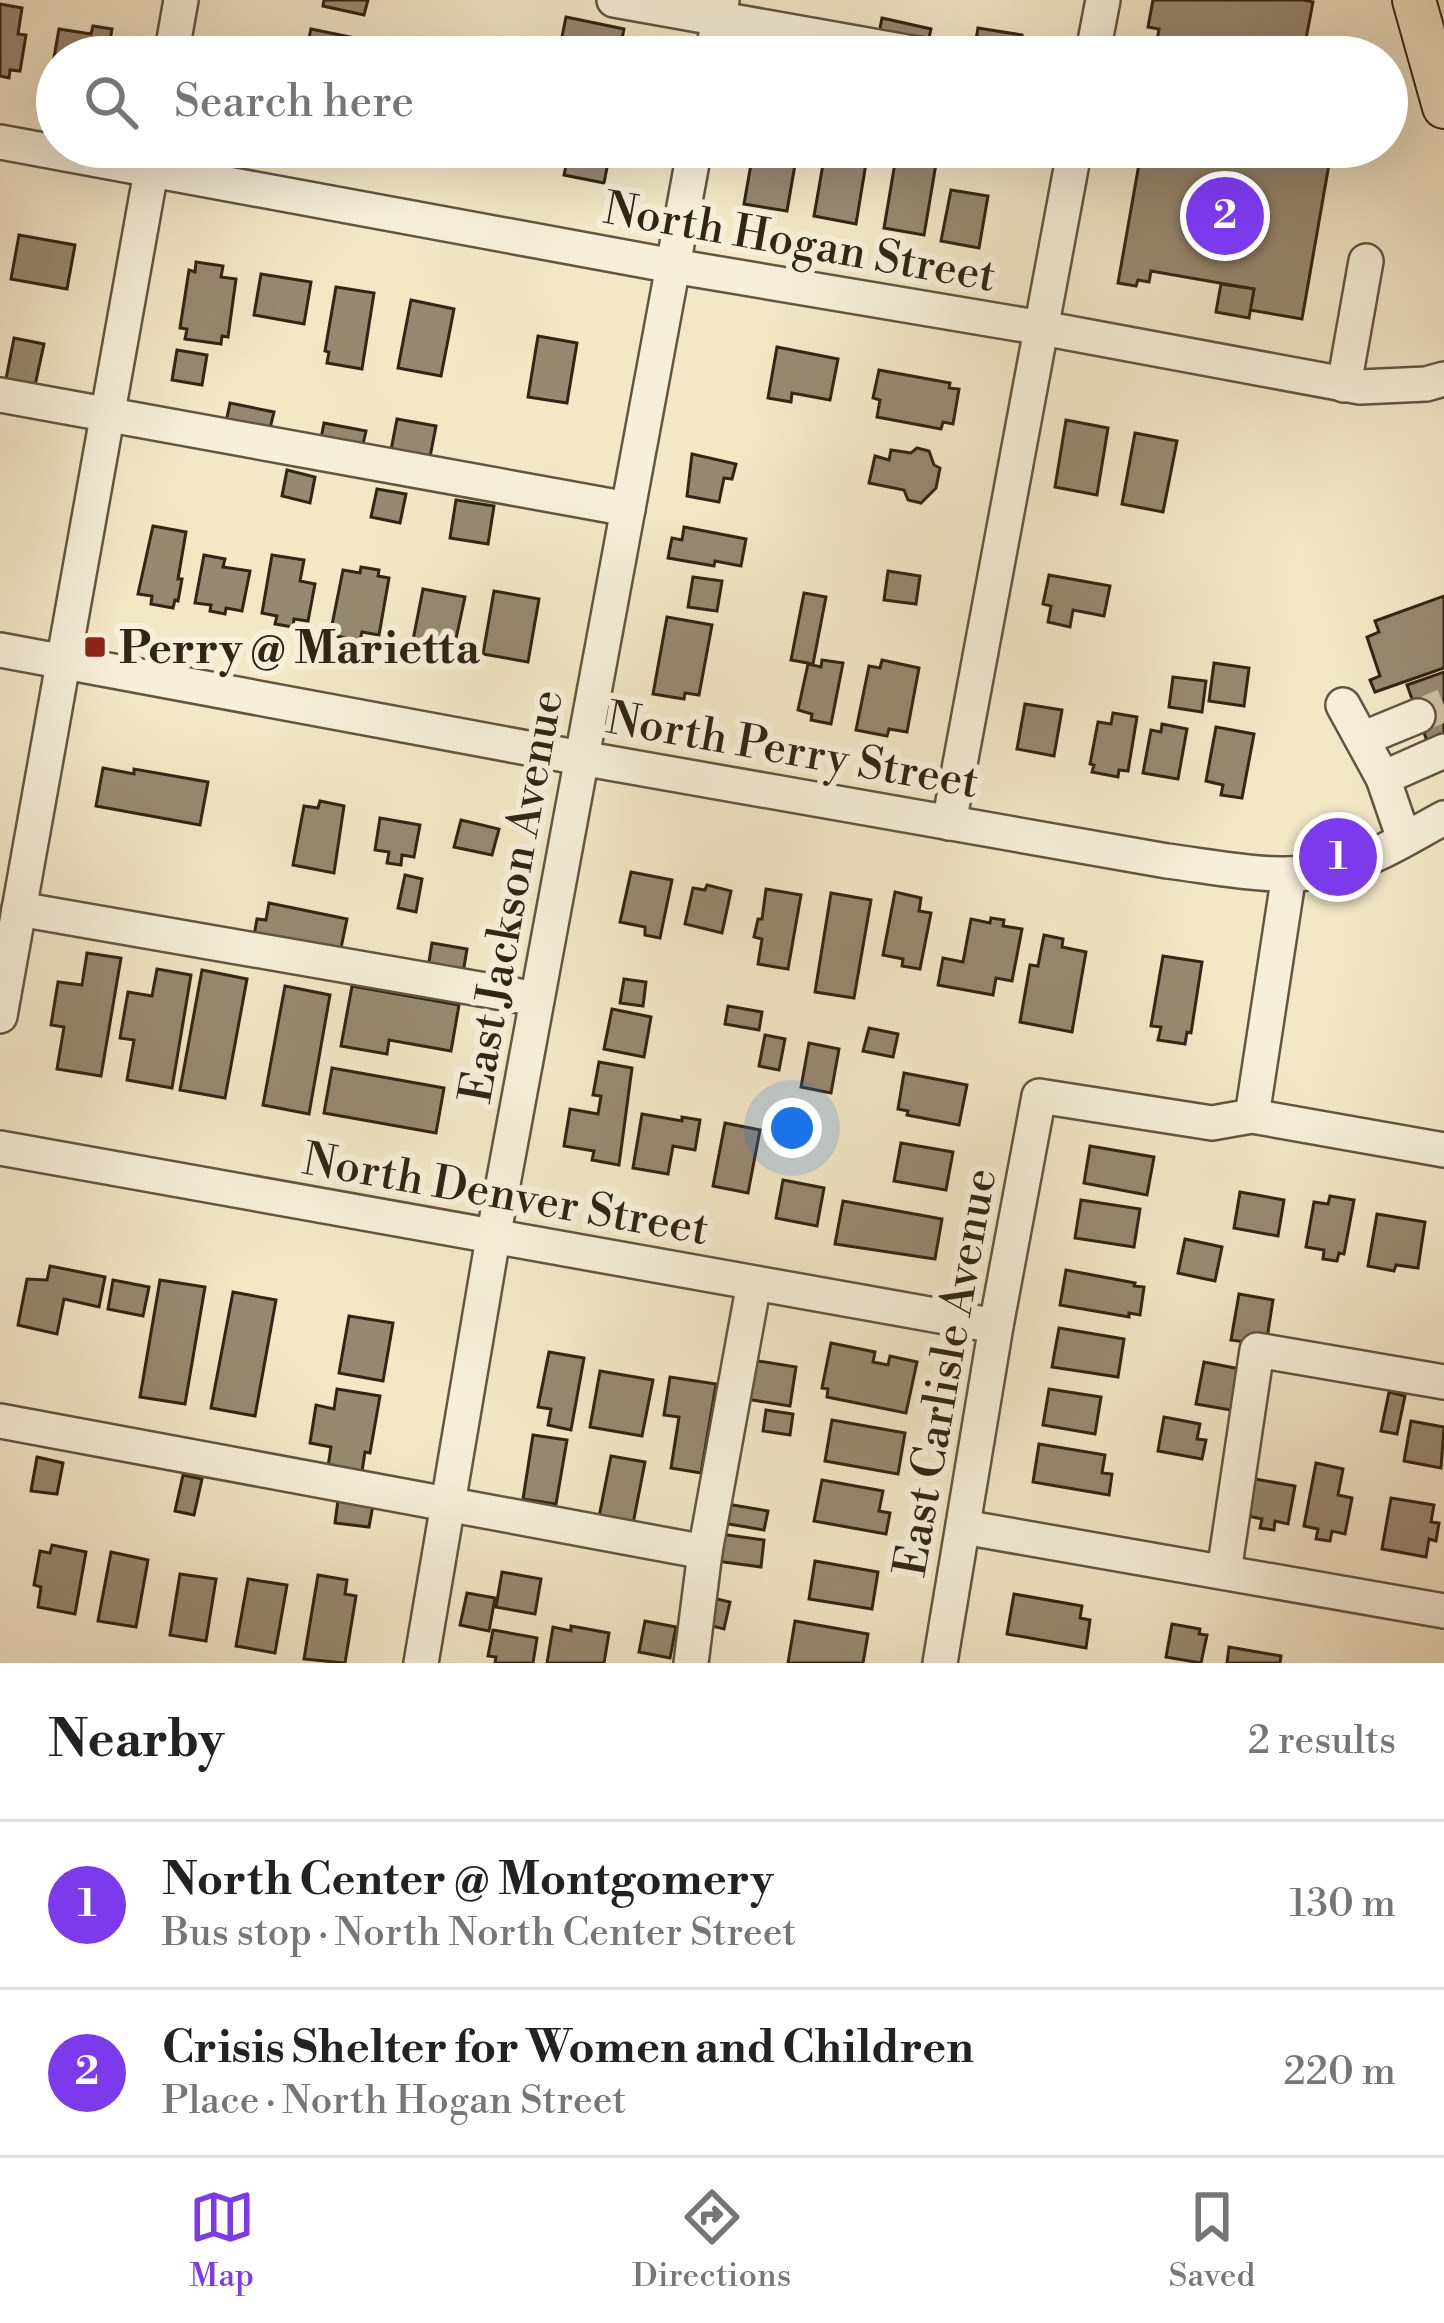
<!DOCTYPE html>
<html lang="en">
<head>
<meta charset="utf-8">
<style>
	:root { --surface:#fff; --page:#f2f2f2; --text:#222; --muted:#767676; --line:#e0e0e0; --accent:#7c3aed }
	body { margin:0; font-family:"Libre Bodoni",serif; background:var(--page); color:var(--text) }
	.you { position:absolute; left:792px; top:1128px; width:42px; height:42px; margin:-30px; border:9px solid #fff; border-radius:50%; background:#1a73e8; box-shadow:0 0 0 18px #1a73e833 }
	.badge { display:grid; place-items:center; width:78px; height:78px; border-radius:50%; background:var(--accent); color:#fff; font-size:39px; font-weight:700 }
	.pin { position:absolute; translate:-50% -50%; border:6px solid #fff; box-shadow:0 3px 12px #0006 }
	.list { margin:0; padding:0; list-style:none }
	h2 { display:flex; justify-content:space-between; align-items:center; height:156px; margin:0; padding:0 48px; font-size:51px }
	h2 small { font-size:39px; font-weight:400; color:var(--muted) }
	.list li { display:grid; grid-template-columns:78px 1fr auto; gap:36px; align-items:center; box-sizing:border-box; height:168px; padding:0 48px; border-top:3px solid var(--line) }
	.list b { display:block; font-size:45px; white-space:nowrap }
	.list p { margin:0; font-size:39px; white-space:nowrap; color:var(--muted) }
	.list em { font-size:39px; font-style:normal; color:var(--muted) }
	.icon { flex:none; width:66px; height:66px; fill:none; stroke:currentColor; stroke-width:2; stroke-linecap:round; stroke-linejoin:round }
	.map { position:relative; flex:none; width:1444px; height:1663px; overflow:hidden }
	.search { position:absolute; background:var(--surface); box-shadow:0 12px 48px #0002; left:36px; right:36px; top:36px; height:132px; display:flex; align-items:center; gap:30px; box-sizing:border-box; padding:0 42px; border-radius:66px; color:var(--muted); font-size:45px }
	.sheet { height:492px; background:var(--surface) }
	nav { display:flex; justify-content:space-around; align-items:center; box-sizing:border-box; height:168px; border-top:3px solid var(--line); background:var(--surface); font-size:33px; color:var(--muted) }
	nav a { display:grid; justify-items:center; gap:6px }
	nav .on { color:var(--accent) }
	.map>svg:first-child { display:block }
</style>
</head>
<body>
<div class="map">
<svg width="1444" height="1663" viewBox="0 0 1444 1663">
	<rect width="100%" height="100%" fill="#f3e7c6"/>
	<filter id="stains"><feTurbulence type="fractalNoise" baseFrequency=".00167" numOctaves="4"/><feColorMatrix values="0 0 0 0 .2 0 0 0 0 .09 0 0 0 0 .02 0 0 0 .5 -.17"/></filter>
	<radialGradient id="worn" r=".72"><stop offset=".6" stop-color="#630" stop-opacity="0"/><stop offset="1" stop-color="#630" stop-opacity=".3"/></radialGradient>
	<g fill="#978971" stroke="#332415" stroke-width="3">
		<path d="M324 0H368L364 15 323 6Z"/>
		<path d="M1153 0H1304L1313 2 1305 44 1295 42 1293 55 1285 53 1284 57H1154L1159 29 1148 27Z"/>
		<path d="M0 4 22 8 18 34 26 35 20 71 10 70 9 78 0 76Z"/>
		<path d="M566 17 624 29 618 57 581 51 583 42 562 37Z"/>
		<path d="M882 18 931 29 928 42 877 44Z"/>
		<path d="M93 26 112 29 107 57H57V70L52 69 59 29 91 34Z"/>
		<path d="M978 28 1022 35 1019 57H973Z"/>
		<path d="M311 29 350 37 346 57H299L302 45 307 46Z"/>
		<path d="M563 147H611L604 183 564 175 566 166 559 165Z"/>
		<path d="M754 147H798L787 211 744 204Z"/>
		<path d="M826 147 868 151 856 224 814 216Z"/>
		<path d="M1142 147H1173L1172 153 1222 161 1224 147H1332L1302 319 1250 310 1254 289 1151 271 1149 282 1138 280 1136 286 1118 283Z"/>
		<path d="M897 151 937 158 924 235 884 228Z"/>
		<path d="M951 190 988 196 979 248 941 241Z"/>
		<path d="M19 235 75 245 67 289 11 279Z"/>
		<path d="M196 262 223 266 221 277 236 279 228 337 222 336 221 344 185 339 187 329 180 328 189 270 195 272Z"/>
		<path d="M261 274 311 282 304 324 254 315Z"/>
		<path d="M1221 284 1254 289 1249 318 1216 312Z"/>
		<path d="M336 287 374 293 362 369 327 363 329 352 325 351Z"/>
		<path d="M411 300 454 309 441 376 398 368Z"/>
		<path d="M538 336 577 343 567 403 528 397Z"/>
		<path d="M14 338 44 344 34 390 5 384Z"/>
		<path d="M777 347 838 359 830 400 792 393 791 402 768 398Z"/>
		<path d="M177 350 207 355 202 385 172 380Z"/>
		<path d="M879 370 950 383 949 388 959 389 953 424 943 422 941 429 877 417 880 400 873 398Z"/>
		<path d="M230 403 274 412 268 436 225 427Z"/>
		<path d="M397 419 436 426 430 457 391 450Z"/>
		<path d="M1066 420 1108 428 1097 495 1055 487Z"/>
		<path d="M324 423 366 431 360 457 319 449Z"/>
		<path d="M1135 433 1177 441 1163 512 1122 504Z"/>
		<path d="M917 448 929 451 934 465 940 468 936 488 921 503 908 500 904 490 869 483 875 456 889 460 891 450 911 453Z"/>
		<path d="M692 454 736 464 732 479 724 478 719 502 687 496Z"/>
		<path d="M287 470 315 477 310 503 282 496Z"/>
		<path d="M377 489 406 494 400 523 371 517Z"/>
		<path d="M456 500 494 506 488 544 450 538Z"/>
		<path d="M153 526 186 532 178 579H182L178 601 175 600 173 608 151 604 152 596 138 594Z"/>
		<path d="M684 527 746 539 741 566 715 561 714 566 668 558 672 538 682 540Z"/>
		<path d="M204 555 225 559 223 567 250 571 242 611 226 608 225 614 210 611 211 605 195 603Z"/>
		<path d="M272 555 304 560 300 581 315 584 308 621 294 619 293 627 275 624 277 616 262 613Z"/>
		<path d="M361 567 379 570 378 576 389 578 379 635 362 632 360 640 335 636 336 625H332L343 570 360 573Z"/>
		<path d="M888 571 920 576 916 604 884 600Z"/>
		<path d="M1049 575 1110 586 1104 616 1073 610 1070 627 1048 622 1051 606 1043 604Z"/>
		<path d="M693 577 722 581 717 611 688 607Z"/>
		<path d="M423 589 465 597 454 648 413 640Z"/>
		<path d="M494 591 539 599 528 662 483 654Z"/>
		<path d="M804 593 826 597 813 664 791 660Z"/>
		<path d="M1444 596V668L1375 692 1370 680 1380 676 1367 637 1379 632 1375 621Z"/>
		<path d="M667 617 712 625 699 695 685 693 684 699 653 694Z"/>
		<path d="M822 660 843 663 831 724 811 720 812 714 798 710 808 664 821 667Z"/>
		<path d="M882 660 919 668 907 732 889 729 887 736 856 730 869 666 880 668Z"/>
		<path d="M1214 663 1249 668 1244 706 1209 701Z"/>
		<path d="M1444 672V735L1427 741 1407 685Z"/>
		<path d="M1173 677 1206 681 1202 712 1169 707Z"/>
		<path d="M1025 704 1062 710 1054 756 1017 749Z"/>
		<path d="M1113 713 1137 717 1128 771 1119 770 1118 777 1092 772 1094 765 1090 764 1098 722 1111 724Z"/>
		<path d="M1162 724 1187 729 1178 779 1143 773 1151 730 1161 732Z"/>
		<path d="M1216 727 1254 734 1242 798 1221 795 1223 785 1206 781Z"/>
		<path d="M103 768 134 774V769L208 782 200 825 96 806Z"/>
		<path d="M320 801 344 806 334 873 293 865 304 806 318 808Z"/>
		<path d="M380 818 420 825 414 857 402 855 401 865 387 863 389 852 375 850Z"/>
		<path d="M461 820 499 829 492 855 454 847Z"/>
		<path d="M631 872 672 880 660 938 645 935V927L620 922Z"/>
		<path d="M405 875 422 879 416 912 398 908Z"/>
		<path d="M707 885 731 891 722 933 685 924 693 888 705 890Z"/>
		<path d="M766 889 801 895 788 969 758 964 762 939 754 937 758 919H762Z"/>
		<path d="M895 892 921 898 919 911 931 913 920 969 902 966 903 959 883 955Z"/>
		<path d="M831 893 871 900 854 998 815 992Z"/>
		<path d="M269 903 347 919 340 953 254 936 257 919 266 920Z"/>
		<path d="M991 918 1004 920 1003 926 1022 929 1012 981 996 978 993 995 938 985 943 958 963 962 971 919 990 923Z"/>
		<path d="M1044 935 1063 939 1062 947 1086 952 1072 1032 1020 1022 1030 965 1038 966Z"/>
		<path d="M432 943 467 949 463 973 428 968Z"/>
		<path d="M87 953 121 958 101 1076 57 1069 64 1027 51 1025 58 982 82 985Z"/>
		<path d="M1163 956 1202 962 1191 1033 1187 1032 1185 1044 1158 1040 1161 1027 1151 1026Z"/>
		<path d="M157 969 191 975 172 1088 127 1080 134 1040 120 1038 128 992 152 996Z"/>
		<path d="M202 970 247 979 225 1098 180 1090Z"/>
		<path d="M624 979 646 982 643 1006 620 1003Z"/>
		<path d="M285 986 330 995 309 1114 263 1105Z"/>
		<path d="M352 986 459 1005 451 1051 389 1040 387 1054 341 1046Z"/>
		<path d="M728 1006 762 1012 759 1030 725 1024Z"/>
		<path d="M612 1009 651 1017 644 1057 604 1049Z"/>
		<path d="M869 1028 898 1034 893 1057 863 1051Z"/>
		<path d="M765 1035 785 1039 779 1070 759 1066Z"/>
		<path d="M809 1043 839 1049 831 1093 801 1087Z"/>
		<path d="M599 1062 632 1068 619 1165 592 1160 594 1151 564 1146 570 1109 598 1114 601 1096 593 1095Z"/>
		<path d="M332 1068 444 1088 436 1133 324 1113Z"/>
		<path d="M904 1073 967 1085 959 1125 907 1115 908 1111 898 1109Z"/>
		<path d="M642 1114 682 1121V1117L700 1120 695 1150 673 1146 668 1174 633 1168Z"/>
		<path d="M725 1123 760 1130 748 1193 713 1186Z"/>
		<path d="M901 1143 953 1152 946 1190 894 1181Z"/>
		<path d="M1090 1146 1154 1157 1147 1195 1084 1183Z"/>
		<path d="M783 1180 824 1188 817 1226 776 1218Z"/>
		<path d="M1240 1192 1284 1200 1278 1236 1234 1228Z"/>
		<path d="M1330 1196 1354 1200 1344 1254 1339 1253 1337 1261 1323 1259 1324 1250 1306 1247 1314 1202 1328 1204Z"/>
		<path d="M1081 1200 1140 1209 1134 1247 1075 1238Z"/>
		<path d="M843 1201 942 1219 935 1259 835 1244Z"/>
		<path d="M1377 1214 1425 1222 1418 1268 1396 1265 1394 1271 1368 1266Z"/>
		<path d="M1185 1239 1222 1247 1215 1281 1178 1273Z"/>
		<path d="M50 1266 105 1277 99 1307 64 1299 57 1334 18 1325 27 1279 47 1280Z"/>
		<path d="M1066 1270 1135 1283 1134 1286 1144 1287 1140 1315 1129 1313V1317L1060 1305Z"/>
		<path d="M113 1280 149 1287 143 1316 108 1309Z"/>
		<path d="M160 1280 205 1287 185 1404 140 1397Z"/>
		<path d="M233 1292 276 1300 255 1416 211 1408Z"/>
		<path d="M1239 1294 1273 1300 1266 1345 1231 1340Z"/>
		<path d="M349 1316 393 1323 383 1381 339 1373Z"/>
		<path d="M1059 1328 1124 1339 1118 1377 1052 1367Z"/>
		<path d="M831 1343 875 1352 873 1362 888 1365 890 1356 917 1362 906 1413 827 1397 828 1389 822 1388Z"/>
		<path d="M549 1352 584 1358 571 1430 548 1425 551 1409 538 1407Z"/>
		<path d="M752 1360 796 1367 790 1406 746 1399Z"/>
		<path d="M1204 1362 1240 1369 1231 1410 1196 1404Z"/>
		<path d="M600 1371 653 1380 642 1436 590 1427Z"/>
		<path d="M670 1377 716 1384 701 1473 671 1468 679 1417 664 1415Z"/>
		<path d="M337 1389 380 1396 370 1453 365 1452 361 1478 327 1473 331 1447 310 1443 316 1405 334 1409Z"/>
		<path d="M1049 1389 1101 1397 1095 1434 1043 1425Z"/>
		<path d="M1389 1392 1405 1396 1397 1434 1381 1431Z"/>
		<path d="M766 1410 793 1414 790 1435 763 1431Z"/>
		<path d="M1164 1417 1200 1424 1197 1439 1206 1440 1202 1459 1158 1451Z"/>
		<path d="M832 1420 905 1433 898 1474 825 1461Z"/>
		<path d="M1411 1421 1444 1427 1441 1468 1404 1461Z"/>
		<path d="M533 1435 567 1440 556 1504 523 1499Z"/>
		<path d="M1039 1444 1105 1455 1102 1473 1112 1474 1109 1495 1033 1482Z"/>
		<path d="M611 1456 645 1462 632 1529 598 1522Z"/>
		<path d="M37 1457 63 1463 57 1494 31 1491Z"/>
		<path d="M1316 1463 1343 1469 1338 1495 1352 1498 1345 1534 1332 1531 1330 1541 1316 1539 1318 1529 1304 1526Z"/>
		<path d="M183 1475 202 1479 194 1515 175 1511Z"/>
		<path d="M1255 1479 1295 1486 1288 1524 1275 1521 1274 1530 1260 1528 1262 1519 1248 1516Z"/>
		<path d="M822 1480 883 1491 879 1511 890 1513 886 1534 814 1521Z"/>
		<path d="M1391 1498 1434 1505 1431 1522 1439 1523 1436 1541 1429 1539 1426 1557 1382 1549Z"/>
		<path d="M338 1500 373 1505 369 1527 335 1523Z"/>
		<path d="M727 1504 768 1511 764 1530 723 1523Z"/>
		<path d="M720 1534 764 1540 761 1567 716 1561Z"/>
		<path d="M52 1545 86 1552 75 1614 38 1607 41 1587 34 1585 40 1551 50 1553Z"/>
		<path d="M111 1552 148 1560 136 1627 98 1621Z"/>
		<path d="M815 1561 878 1572 872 1609 809 1599Z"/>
		<path d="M502 1572 541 1579 535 1614 496 1607Z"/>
		<path d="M180 1574 216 1579 206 1641 170 1635Z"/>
		<path d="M318 1575 347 1580 345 1594 356 1596 345 1663 304 1659Z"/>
		<path d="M248 1579 287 1585 275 1653 236 1646Z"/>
		<path d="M467 1593 495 1598 489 1631 460 1625Z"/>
		<path d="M1014 1594 1082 1606 1080 1618 1090 1620 1086 1648 1007 1634Z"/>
		<path d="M709 1597 730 1602 724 1629 704 1624Z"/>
		<path d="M645 1621 676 1627 670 1658 639 1652Z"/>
		<path d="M795 1621 868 1634 863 1663H788Z"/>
		<path d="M1172 1624 1200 1629 1199 1634 1207 1635 1201 1663 1166 1657Z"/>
		<path d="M571 1626 609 1633 604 1663H547L553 1627 571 1631Z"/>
		<path d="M493 1630 537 1638 533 1663H495L496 1657 488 1656Z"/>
		<path d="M1229 1647 1281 1656 1280 1663H1227Z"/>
	</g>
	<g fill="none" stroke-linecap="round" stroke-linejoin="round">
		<path stroke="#cdc0a3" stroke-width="33" stroke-dasharray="33 16" stroke-linecap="butt" d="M1418 716 1444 705"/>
		<g stroke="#635541" stroke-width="38">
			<g id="minor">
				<path d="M614 0 935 57"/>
				<path d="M171 57 181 0"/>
				<path d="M712 57 722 0"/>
				<path d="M1092 57 1103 0"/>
				<path d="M0 142 673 266 1042 328 1360 387 1426 384 1444 379"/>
				<path d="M1344 385 1366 261"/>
				<path d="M0 395 628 509"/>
				<path d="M0 650 581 758 1167 861C1224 868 1285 883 1343 867 1378 857 1412 835 1444 818"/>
				<path d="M1343 705 1383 778 1444 751"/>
				<path d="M1362 739 1418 716"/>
				<path d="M1383 778 1404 839"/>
				<path d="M949 823 1075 147"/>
				<path d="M19 909 537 999"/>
				<path d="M0 1016 155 149"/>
				<path d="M1252 1116 1289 874"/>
				<path d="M0 1148 996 1326"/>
				<path d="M0 1421 705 1552"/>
				<path d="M963 1527 1444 1611"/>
				<path d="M1224 1572 1257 1350 1444 1382"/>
				<path d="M421 1663 493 1238 695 147"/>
				<path d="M691 1663 705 1552 754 1283"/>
				<path d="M940 1663 996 1326 1039 1096 1212 1123 1252 1116 1444 1150"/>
			</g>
		</g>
		<g stroke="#332415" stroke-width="46">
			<path id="major" d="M1414 0 1444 107"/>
		</g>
		<use href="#minor" stroke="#f7efda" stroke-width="33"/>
		<use href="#major" stroke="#f3e7c6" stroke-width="42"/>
	</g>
	<rect fill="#8f2418" stroke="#f7efda" stroke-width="4.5" x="83" y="635" width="24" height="24" rx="6"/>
	<g text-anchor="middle" stroke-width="12" stroke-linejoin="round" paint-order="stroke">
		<g font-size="45" fill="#332415" stroke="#f7efda">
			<text transform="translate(800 241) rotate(10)" y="16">North Hogan Street</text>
			<text transform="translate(793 749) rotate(10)" y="16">North Perry Street</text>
			<text transform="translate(510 896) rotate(-80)" y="16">East Jackson Avenue</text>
			<text transform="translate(506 1193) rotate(10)" y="16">North Denver Street</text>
			<text transform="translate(944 1372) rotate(-80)" y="16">East Carlisle Avenue</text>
		</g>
		<g font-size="45" font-weight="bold" fill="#332415" stroke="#f7efda" text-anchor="start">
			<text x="119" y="663">Perry @ Marietta</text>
		</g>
	</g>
	<rect width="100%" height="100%" filter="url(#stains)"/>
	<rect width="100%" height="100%" fill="url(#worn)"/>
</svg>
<div class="you"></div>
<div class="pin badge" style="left:1338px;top:857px">1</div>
<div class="pin badge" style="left:1225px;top:216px">2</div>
<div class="search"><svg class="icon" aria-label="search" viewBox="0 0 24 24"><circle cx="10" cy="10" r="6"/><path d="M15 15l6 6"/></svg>Search here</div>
</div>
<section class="sheet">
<h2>Nearby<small>2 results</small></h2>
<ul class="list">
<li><span class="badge">1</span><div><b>North Center @ Montgomery</b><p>Bus stop · North North Center Street</p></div><em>130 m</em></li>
<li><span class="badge">2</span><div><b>Crisis Shelter for Women and Children</b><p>Place · North Hogan Street</p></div><em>220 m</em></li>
</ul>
</section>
<nav>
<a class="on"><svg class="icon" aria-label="map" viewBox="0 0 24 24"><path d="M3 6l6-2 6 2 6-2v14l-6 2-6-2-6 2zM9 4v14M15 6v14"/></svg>Map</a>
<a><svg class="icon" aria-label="directions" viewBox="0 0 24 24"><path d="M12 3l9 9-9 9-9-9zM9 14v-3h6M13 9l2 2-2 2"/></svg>Directions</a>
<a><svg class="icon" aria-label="saved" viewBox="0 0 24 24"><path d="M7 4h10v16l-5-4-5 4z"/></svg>Saved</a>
</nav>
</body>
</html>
